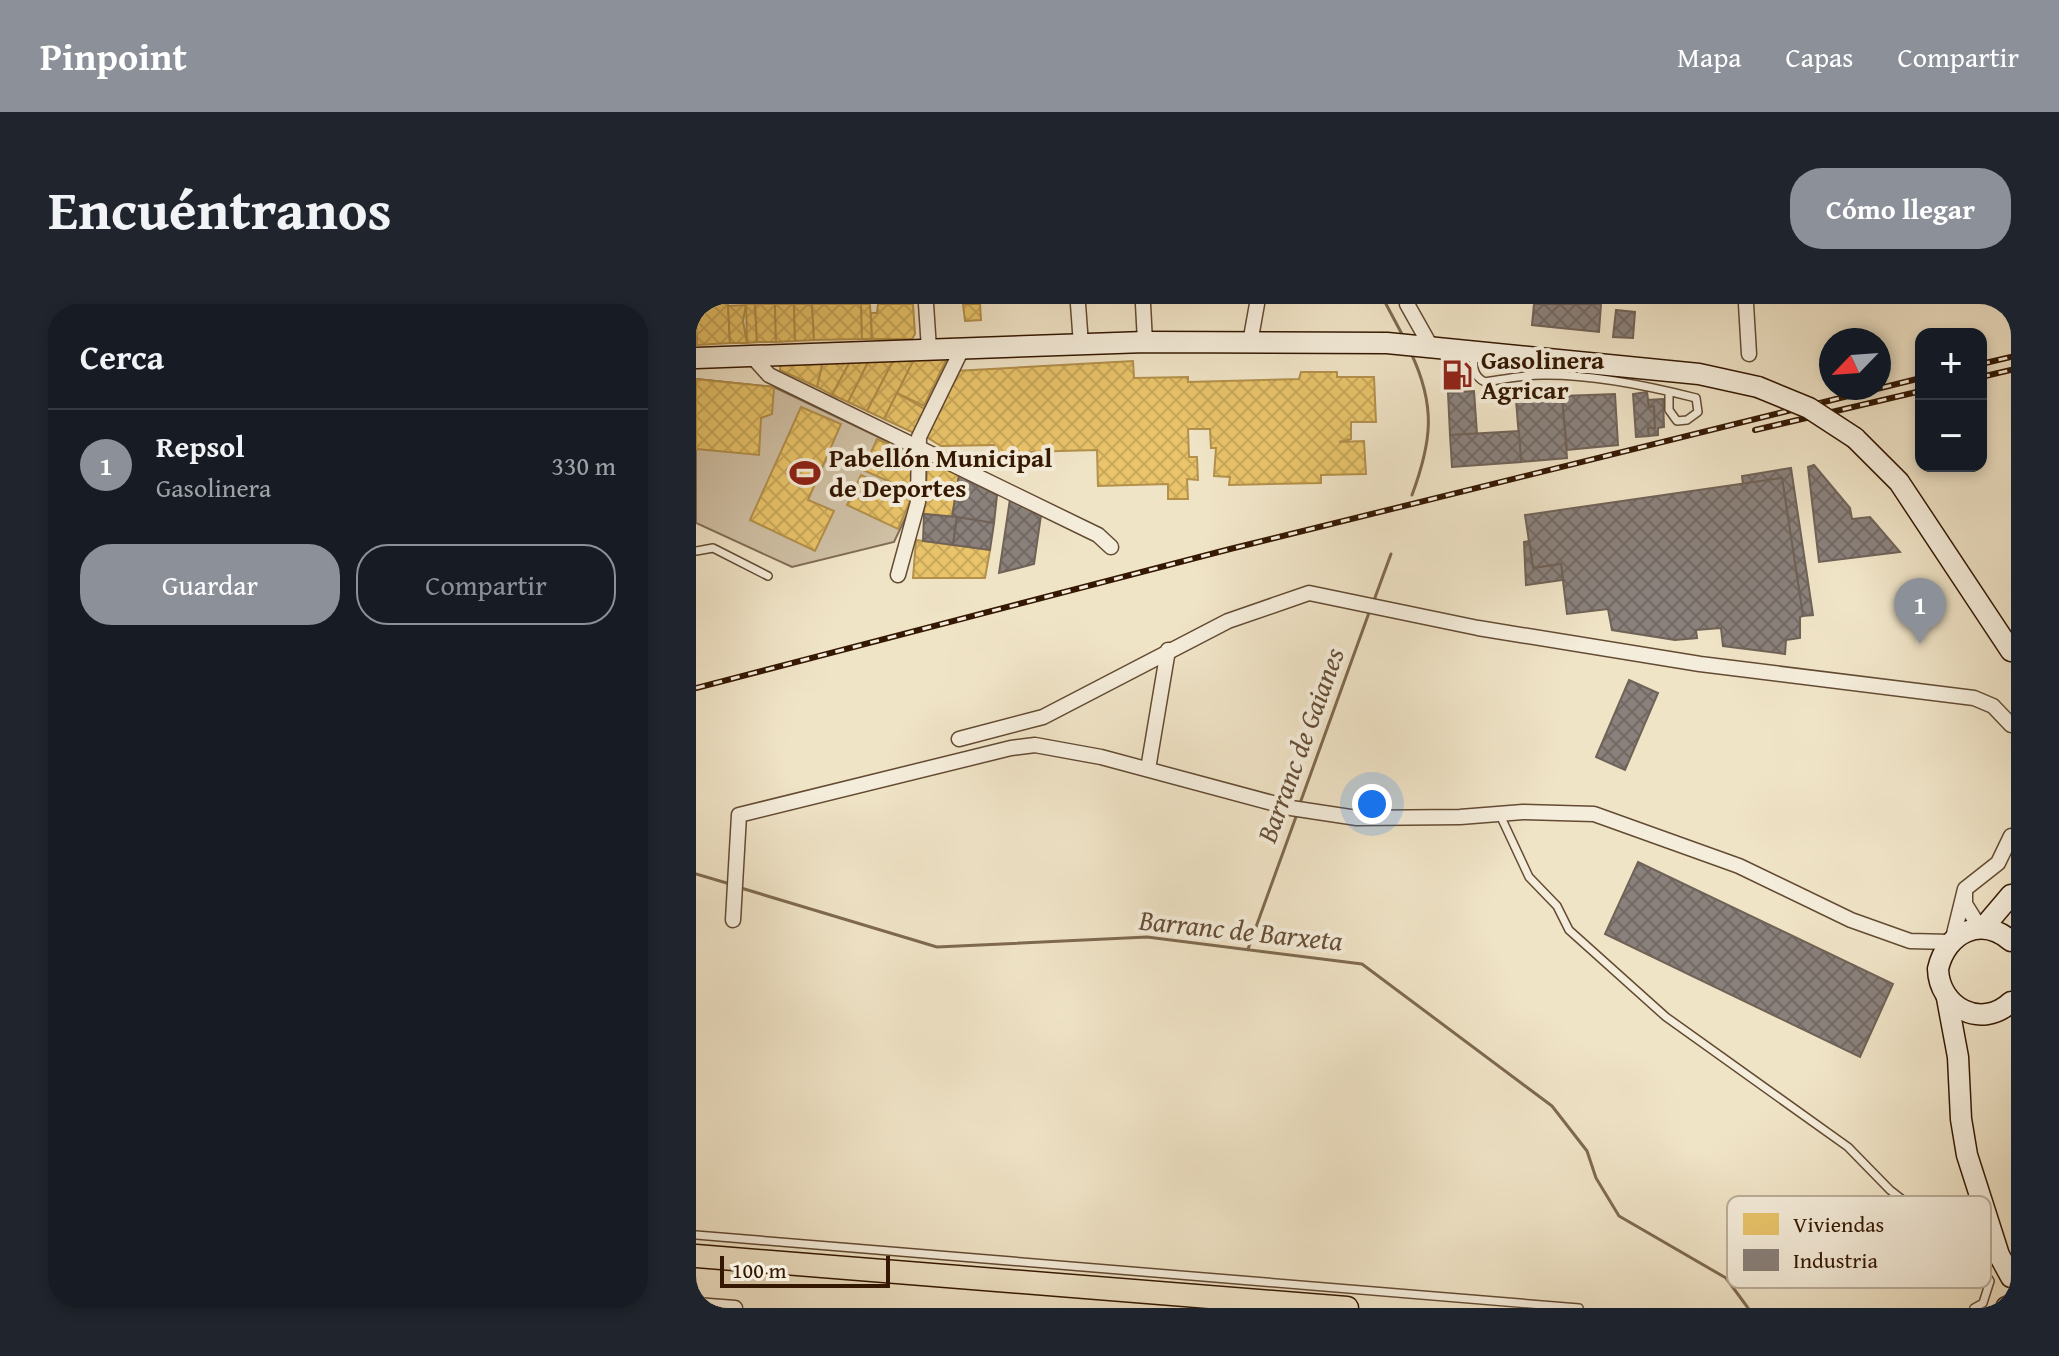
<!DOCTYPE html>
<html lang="es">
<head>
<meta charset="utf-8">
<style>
	:root { --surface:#171b24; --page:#20242c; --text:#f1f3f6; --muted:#9ea1a6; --line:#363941; --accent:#8c9099 }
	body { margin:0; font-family:"Gentium Book Plus",serif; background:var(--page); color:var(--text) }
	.controls { position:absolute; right:24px; top:24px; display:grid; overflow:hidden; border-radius:16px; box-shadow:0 4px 12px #0003 }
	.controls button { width:72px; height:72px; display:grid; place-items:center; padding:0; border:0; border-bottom:2px solid var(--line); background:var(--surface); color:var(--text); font:40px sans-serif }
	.compass { position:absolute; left:1123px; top:24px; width:72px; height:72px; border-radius:50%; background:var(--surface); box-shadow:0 4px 12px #0003; rotate:245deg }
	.scale { position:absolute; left:24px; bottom:20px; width:170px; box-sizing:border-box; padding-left:8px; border:4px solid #341802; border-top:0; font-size:22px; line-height:28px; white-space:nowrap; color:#341802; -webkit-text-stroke:6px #f5eddb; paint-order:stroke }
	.you { position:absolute; left:676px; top:500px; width:28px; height:28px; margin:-20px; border:6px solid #fff; border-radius:50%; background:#1a73e8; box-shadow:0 0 0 12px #1a73e833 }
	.badge { display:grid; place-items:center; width:52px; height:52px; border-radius:50%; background:var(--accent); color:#fff; font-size:26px; font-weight:700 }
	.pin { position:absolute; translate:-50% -66px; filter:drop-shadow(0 2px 4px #0008) }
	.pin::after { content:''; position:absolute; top:42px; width:28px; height:24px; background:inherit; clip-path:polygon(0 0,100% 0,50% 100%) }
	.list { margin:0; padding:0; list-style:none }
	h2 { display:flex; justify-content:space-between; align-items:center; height:104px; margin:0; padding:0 32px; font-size:34px }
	h2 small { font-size:26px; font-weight:400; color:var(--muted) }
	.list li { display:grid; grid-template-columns:52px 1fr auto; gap:24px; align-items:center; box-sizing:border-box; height:112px; padding:0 32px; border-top:2px solid var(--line) }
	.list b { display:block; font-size:30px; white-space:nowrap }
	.list p { margin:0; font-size:26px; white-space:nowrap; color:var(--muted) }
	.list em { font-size:26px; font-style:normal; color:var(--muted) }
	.actions { display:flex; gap:16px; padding:24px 32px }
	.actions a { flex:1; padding:18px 0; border:2px solid var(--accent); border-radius:32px; text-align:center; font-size:28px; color:var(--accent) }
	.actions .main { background:var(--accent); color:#fff }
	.map { position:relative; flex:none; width:1315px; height:1004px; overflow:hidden; border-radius:32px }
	header { display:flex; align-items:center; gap:48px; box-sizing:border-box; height:112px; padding:0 40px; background:var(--accent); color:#fff }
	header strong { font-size:38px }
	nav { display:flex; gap:44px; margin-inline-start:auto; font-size:28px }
	.intro { display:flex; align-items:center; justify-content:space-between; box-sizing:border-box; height:192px; padding:0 48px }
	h1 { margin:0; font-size:56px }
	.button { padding:20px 36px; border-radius:32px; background:var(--accent); color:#fff; font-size:28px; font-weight:700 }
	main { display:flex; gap:48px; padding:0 48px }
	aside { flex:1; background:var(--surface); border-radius:32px; box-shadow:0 4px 12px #0003 }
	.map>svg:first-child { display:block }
</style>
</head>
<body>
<header>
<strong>Pinpoint</strong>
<nav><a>Mapa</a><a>Capas</a><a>Compartir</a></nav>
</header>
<div class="intro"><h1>Encuéntranos</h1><a class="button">Cómo llegar</a></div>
<main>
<aside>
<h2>Cerca<small></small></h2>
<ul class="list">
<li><span class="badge">1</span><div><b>Repsol</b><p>Gasolinera</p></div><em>330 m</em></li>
</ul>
<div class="actions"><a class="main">Guardar</a><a>Compartir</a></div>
</aside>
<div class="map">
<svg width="1315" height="1004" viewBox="0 0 1315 1004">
	<defs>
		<pattern id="homes-cross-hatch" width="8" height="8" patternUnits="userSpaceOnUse" patternTransform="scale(2)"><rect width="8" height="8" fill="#e9c46a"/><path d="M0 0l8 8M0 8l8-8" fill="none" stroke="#c8a85a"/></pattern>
		<pattern id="industry-cross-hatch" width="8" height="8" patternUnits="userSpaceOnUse" patternTransform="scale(2)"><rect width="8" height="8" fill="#8a817c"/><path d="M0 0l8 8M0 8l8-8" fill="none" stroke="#726963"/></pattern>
	</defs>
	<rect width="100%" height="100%" fill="#f0e4c7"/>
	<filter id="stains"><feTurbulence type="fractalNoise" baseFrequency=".0025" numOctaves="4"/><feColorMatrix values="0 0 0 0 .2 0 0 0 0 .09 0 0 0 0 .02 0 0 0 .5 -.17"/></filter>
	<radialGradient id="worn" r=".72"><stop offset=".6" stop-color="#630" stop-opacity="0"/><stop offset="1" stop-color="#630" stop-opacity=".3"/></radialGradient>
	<path fill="#d0c1a6" stroke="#826c54" stroke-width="2" d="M0 75 78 83 220 151 218 196 198 238 96 263 0 219Z"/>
	<g fill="url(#homes-cross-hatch)" stroke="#b3904b" stroke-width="2">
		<path d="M0 0H32L34 39 1 41Z"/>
		<path d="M59 0 61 38 51 39 50 0Z"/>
		<path d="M59 0H79L80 38H61Z"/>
		<path d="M79 0H98L99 37 80 38Z"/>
		<path d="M98 0H116L118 36 99 37Z"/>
		<path d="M116 0H165L166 35 118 36Z"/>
		<path d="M165 0H174L176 35H166Z"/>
		<path d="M182 0H217L219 30 216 35H176L175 9H181Z"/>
		<path d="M267 0H284L285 16 269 17Z"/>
		<path d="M50 1 47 17 51 39H34L32 2Z"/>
		<path d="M252 52 228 102 201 89 219 53Z"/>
		<path d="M199 53 171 107 152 98 174 54Z"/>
		<path d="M199 53H219L188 115 171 107Z"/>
		<path d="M156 54 136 91 121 83 127 56Z"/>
		<path d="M156 54H174L152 98 136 91Z"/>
		<path d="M127 56 121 83 84 66 85 57Z"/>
		<path d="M437 57 438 74 492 73V78L603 75 605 68H641V73H678L680 118H655V135L643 138 668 137 670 170 625 171V179L533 181 534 173 518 172 520 144H515L514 125H492L493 153H501L502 176 491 175 492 195H472V180L402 182 401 146 298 149V141L245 142 229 132 259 67Z"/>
		<path d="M0 75 78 83 76 110 65 114 63 151 0 145Z"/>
		<path d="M201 89 232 107 220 130 188 115Z"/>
		<path d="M105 103 145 120 112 196 138 207 119 247 54 216Z"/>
		<path d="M181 135 220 151 217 188 167 166Z"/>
		<path d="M232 155 263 171 256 213 228 210Z"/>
		<path d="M165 171 215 195 202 225 151 201Z"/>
		<path d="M220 236 294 246 289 274H217Z"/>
	</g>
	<g fill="url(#industry-cross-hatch)" stroke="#706257" stroke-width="2">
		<path d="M838 0H905L903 28 836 21Z"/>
		<path d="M920 6 939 8 937 34 917 33Z"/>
		<path d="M865 81 871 154 825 158 819 84Z"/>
		<path d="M778 87 781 130 754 131 752 89Z"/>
		<path d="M951 88 953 103 958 102 959 124H952L953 132 940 133 937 90Z"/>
		<path d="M919 90 922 141 871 146 866 92Z"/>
		<path d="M967 95 968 123 962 124V131L953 132 952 124H959L958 102 953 103 952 96Z"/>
		<path d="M823 127 825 158 756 163 754 131Z"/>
		<path d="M1118 161 1154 204 1156 215 1174 213 1204 248 1123 258 1112 163Z"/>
		<path d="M1095 164 1117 311 1107 312 1086 174 1047 180 1046 172Z"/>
		<path d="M263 171 301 191 298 219 256 213Z"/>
		<path d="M1086 174 1107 312 1104 313V334L1090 336 1089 350 1027 342 1025 324 1000 326 1001 334 979 336 916 326 912 305 871 310 865 260 837 264 829 211Z"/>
		<path d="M314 195 345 211 338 260 303 269Z"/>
		<path d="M228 210 261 213 257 241 227 237Z"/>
		<path d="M261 213 298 219 294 246 257 241Z"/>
		<path d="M833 237 837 264 865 260 867 276 830 281 828 238Z"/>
		<path d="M933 376 962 389 929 466 900 453Z"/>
		<path d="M942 558 1197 680 1164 753 909 630Z"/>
	</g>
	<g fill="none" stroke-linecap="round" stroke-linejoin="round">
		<g stroke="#7e6950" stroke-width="3">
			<path d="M690 0 707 32"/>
			<path d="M715 49C740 102 736 137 716 191"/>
			<path d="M677 299 695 250"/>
			<path d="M603 502 674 306"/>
			<path d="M0 570 34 580"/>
			<path d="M45 584 241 643 451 633 666 660 856 802 891 847 900 874 923 912 1030 974 1052 1004"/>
			<path d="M552 645 601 510"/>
		</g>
		<g stroke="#634b33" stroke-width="10">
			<g id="lane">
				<path d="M751 47 755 65H777"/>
				<path d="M778 49C777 61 776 72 789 78 809 75 831 70 851 71 900 71 953 82 1000 94L1002 108 991 116 981 117 973 106V88"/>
				<path d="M0 247 17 244 72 272"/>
				<path d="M804 511 833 573 861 602 873 626 970 713 1152 843 1194 886 1278 951 1294 977 1287 999 1278 1004"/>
				<path d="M0 931 883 1004"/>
			</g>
		</g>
		<g stroke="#634b33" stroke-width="17">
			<g id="street">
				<path d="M230 0 233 45"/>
				<path d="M382 0 385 41"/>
				<path d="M447 0 449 38"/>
				<path d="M711 0 734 41"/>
				<path d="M1050 0 1053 50"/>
				<path d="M554 39 561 0"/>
				<path d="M54 50 73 71 402 231 415 243"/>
				<path d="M202 271 222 198 223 133 267 43"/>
				<path d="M263 435 347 413 532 317 613 289 782 324 1004 360 1278 394 1297 402 1315 421"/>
				<path d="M452 465 472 346"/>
				<path d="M1269 589V600L1284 624"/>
				<path d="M37 616 43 511 315 444 339 441 405 453 595 504 661 514 764 513 827 508 898 510 1043 562 1155 616 1214 637 1253 638"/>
				<path d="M1257 634 1269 585 1302 559 1315 532"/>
				<path d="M0 1001 39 1004"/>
			</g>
		</g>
		<g stroke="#341802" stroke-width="23">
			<g id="secondary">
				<path d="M0 54 449 38 691 39 1003 70 1062 83"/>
				<path d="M1159 134 1203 178 1315 347"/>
				<path d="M1287 624 1315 591"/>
				<path d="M1315 637C1285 611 1250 629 1242 665 1243 703 1285 726 1315 698"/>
				<path d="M1251 694 1262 753 1265 815 1271 851 1303 951 1315 973"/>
			</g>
		</g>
		<g stroke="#341802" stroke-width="25">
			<g id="primary">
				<path d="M0 952 651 1004"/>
				<path d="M1311 1004 1315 1002"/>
			</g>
		</g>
		<use href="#lane" stroke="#f5eddb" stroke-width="7"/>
		<use href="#street" stroke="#f5eddb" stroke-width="14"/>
		<use href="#secondary" stroke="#f5eddb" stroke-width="20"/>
		<use href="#primary" stroke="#f0e4c7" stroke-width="22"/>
		<g stroke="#341802" stroke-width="6">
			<g id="rail">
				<path d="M1285 60 1315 53"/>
				<path d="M1285 73 1315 66"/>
				<path d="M1059 126 1225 87"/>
				<path d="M0 384 534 245 1225 74"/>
			</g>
		</g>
		<use href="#rail" stroke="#f5eddb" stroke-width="3" stroke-dasharray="9" stroke-linecap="butt"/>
		<g stroke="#341802" stroke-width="23" stroke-linecap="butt">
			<path id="secondary-bridge" d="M1062 83 1113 104 1159 134"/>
		</g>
		<use href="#secondary-bridge" stroke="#f5eddb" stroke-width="20"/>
	</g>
	<defs>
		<g id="fuel-bare" transform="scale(2.4)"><path d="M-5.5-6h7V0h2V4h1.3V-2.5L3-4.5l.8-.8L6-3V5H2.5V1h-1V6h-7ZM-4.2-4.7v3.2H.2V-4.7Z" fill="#8f2418" stroke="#f5eddb" stroke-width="2.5" paint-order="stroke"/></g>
		<g id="stadium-bare" transform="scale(2.4)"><path d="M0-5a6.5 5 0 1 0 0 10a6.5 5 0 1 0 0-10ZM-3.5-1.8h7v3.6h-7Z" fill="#8f2418" stroke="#f5eddb" stroke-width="2.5" paint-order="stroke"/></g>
	</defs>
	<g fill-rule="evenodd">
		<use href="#fuel-bare" x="761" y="71"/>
		<use href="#stadium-bare" x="109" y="169"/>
	</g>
	<g text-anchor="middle" stroke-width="8" stroke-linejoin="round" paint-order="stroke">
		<g font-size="26" font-weight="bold" fill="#341802" stroke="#f5eddb" text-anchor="start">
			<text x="785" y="65">Gasolinera<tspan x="785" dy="30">Agricar</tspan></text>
			<text x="133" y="163">Pabellón Municipal<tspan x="133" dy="30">de Deportes</tspan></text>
		</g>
		<g font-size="28" font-style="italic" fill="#664e36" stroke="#f5eddb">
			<text transform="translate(604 441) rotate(-70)" y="10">Barranc de Gaianes</text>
			<text transform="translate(545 626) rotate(6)" y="10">Barranc de Barxeta</text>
		</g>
	</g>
	<rect x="1031" y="892" width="264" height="92" rx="12" fill="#f5eddb" stroke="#bbad9a" stroke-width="2"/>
	<rect x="1047" y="909" width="36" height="22" fill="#e9c46a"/>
	<rect x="1047" y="945" width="36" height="22" fill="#8a817c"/>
	<g font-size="22" fill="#341802">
		<text x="1097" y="928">Viviendas</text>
		<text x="1097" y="964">Industria</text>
	</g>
	<rect width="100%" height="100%" filter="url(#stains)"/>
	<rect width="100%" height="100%" fill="url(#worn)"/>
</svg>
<div class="controls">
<button>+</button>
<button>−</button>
</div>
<svg class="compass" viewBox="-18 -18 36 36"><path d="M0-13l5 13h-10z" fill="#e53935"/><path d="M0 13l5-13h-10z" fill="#9ea1a6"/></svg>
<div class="scale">100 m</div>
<div class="you"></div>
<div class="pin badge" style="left:1224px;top:340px">1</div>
</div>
</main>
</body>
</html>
